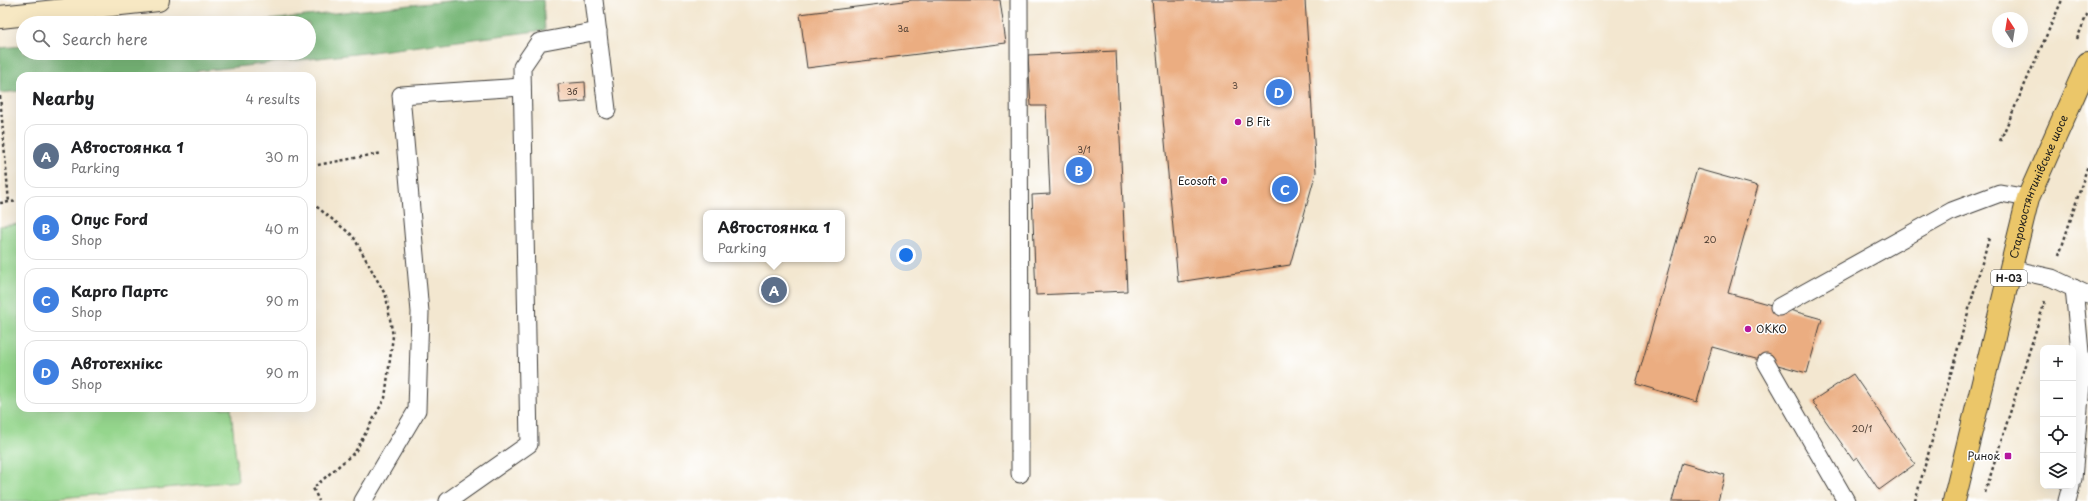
<!DOCTYPE html>
<html lang="en">
<head>
<meta charset="utf-8">
<style>
	:root { --surface:#fff; --page:#f6f6f6; --text:#202124; --muted:#757577; --line:#e0e0e0; --accent:#0b8043 }
	body { margin:0; font-family:"Playpen Sans",sans-serif; background:var(--page); color:var(--text) }
	.controls { position:absolute; right:12px; bottom:12px; display:grid; overflow:hidden; border-radius:8px; box-shadow:0 4px 16px #0002 }
	.controls button { width:36px; height:36px; display:grid; place-items:center; padding:0; border:0; border-bottom:1px solid var(--line); background:var(--surface); color:var(--text); font:20px sans-serif }
	.compass { position:absolute; left:1992px; top:12px; width:36px; height:36px; border-radius:50%; background:var(--surface); box-shadow:0 4px 16px #0002; rotate:348deg }
	.you { position:absolute; left:906px; top:255px; width:14px; height:14px; margin:-10px; border:3px solid #fff; border-radius:50%; background:#1a73e8; box-shadow:0 0 0 6px #1a73e833 }
	.badge { display:grid; place-items:center; width:26px; height:26px; border-radius:50%; background:var(--accent); color:#fff; font-size:13px; font-weight:700 }
	.pin { position:absolute; translate:-50% -50%; border:2px solid #fff; box-shadow:0 1px 4px #0006 }
	.popup { position:absolute; left:703px; top:210px; width:142px; height:52px; box-sizing:border-box; display:grid; place-content:center; border-radius:8px; background:var(--surface); filter:drop-shadow(0 1px 3px #0005); font-size:13px; white-space:nowrap; color:var(--muted) }
	.popup b { font-size:15px; color:var(--text) }
	.popup::after { content:''; position:absolute; left:50%; top:100%; margin-left:-8px; border:8px solid transparent; border-top-color:var(--surface) }
	.list { margin:0; padding:0; list-style:none }
	h2 { display:flex; justify-content:space-between; align-items:center; height:52px; margin:0; padding:0 16px; font-size:17px }
	h2 small { font-size:13px; font-weight:400; color:var(--muted) }
	.list li { display:grid; grid-template-columns:26px 1fr auto; gap:12px; align-items:center; box-sizing:border-box; height:64px; margin:0 8px 8px; padding:0 8px; border:1px solid var(--line); border-radius:12px }
	.list b { display:block; font-size:15px; white-space:nowrap }
	.list p { margin:0; font-size:13px; white-space:nowrap; color:var(--muted) }
	.list em { font-size:13px; font-style:normal; color:var(--muted) }
	.icon { flex:none; width:22px; height:22px; fill:none; stroke:currentColor; stroke-width:2; stroke-linecap:round; stroke-linejoin:round }
	.map { position:relative; flex:none; width:2088px; height:501px; overflow:hidden }
	.search { position:absolute; background:var(--surface); box-shadow:0 4px 16px #0002; left:16px; top:16px; width:300px; height:44px; display:flex; align-items:center; gap:10px; box-sizing:border-box; padding:0 14px; border-radius:22px; color:var(--muted); font-size:15px }
	.panel { position:absolute; background:var(--surface); box-shadow:0 4px 16px #0002; left:16px; top:72px; width:300px; height:340px; border-radius:12px }
	.map>svg:first-child { display:block }
</style>
</head>
<body>
<div class="map">
<svg width="2088" height="501" viewBox="0 0 2088 501">
	<rect width="100%" height="100%" fill="#fff"/>
	<filter id="ink" filterUnits="userSpaceOnUse"><feTurbulence type="fractalNoise" baseFrequency=".025" numOctaves="2"/><feDisplacementMap in="SourceGraphic" scale="8" xChannelSelector="R" yChannelSelector="G"/><feConvolveMatrix kernelMatrix="1 2 1 2 8 2 1 2 1" color-interpolation-filters="sRGB"/></filter>
	<filter id="wash" filterUnits="userSpaceOnUse"><feTurbulence type="fractalNoise" baseFrequency=".012" numOctaves="4" result="noise"/><feDisplacementMap in="SourceGraphic" scale="16" xChannelSelector="R" yChannelSelector="G"/><feGaussianBlur stdDeviation="0.9" result="paint"/><feColorMatrix in="noise" values="0 0 0 0 0 0 0 0 0 0 0 0 0 0 0 0 0 1.4 0 .05"/><feComposite in="paint" operator="in"/></filter>
	<g filter="url(#wash)">
		<rect width="100%" height="100%" fill="#f3e7d0"/>
		<path fill="#95d68d" stroke="#587954" d="M20 224V408H231L238 481 28 501H0V226Z"/>
		<path fill="#78b778" stroke="#4a6a4a" d="M458 0H543L545 30 364 53 153 76H20V91L0 93V48L23 46V53H309V23H240Z"/>
		<g id="blocks">
			<g fill="#ebad81">
				<path d="M912 0H1000L1006 43 807 68 800 14Z"/>
				<path d="M1152 0H1305L1316 172 1290 265 1178 282Z"/>
				<path d="M1116 51 1127 291 1036 295 1032 195 1050 194 1046 106H1031L1028 55Z"/>
				<path d="M585 82 586 101 560 103 558 84Z"/>
				<path d="M1697 169 1758 186 1728 293 1822 319 1807 373 1712 347 1697 402 1636 384Z"/>
				<path d="M1853 374 1915 464 1879 490 1857 457 1853 460 1812 401Z"/>
				<path d="M1682 463 1725 475 1718 501H1672Z"/>
			</g>
		</g>
	</g>
	<g filter="url(#ink)">
		<use href="#blocks" fill-opacity="0" stroke="#3c3a37" stroke-width="1"/>
		<g fill="none" stroke-linecap="round" stroke-linejoin="round">
			<g stroke="#3c3a37" stroke-width="19">
				<g id="lane">
					<path d="M594 0 607 110"/>
					<path d="M1019 0 1020 474"/>
					<path d="M2011 269 2052 278 2088 295"/>
					<path d="M1779 307 1952 211 2000 193 2028 198"/>
					<path d="M1766 362 1846 501"/>
					<path d="M2073 479 2082 373 2074 288"/>
					<path d="M363 501 417 410 420 312 401 95 522 87"/>
					<path d="M448 501 529 444 522 67 539 42 598 31"/>
					<path d="M2067 501 2071 486"/>
				</g>
			</g>
			<g stroke="#3c3a37" stroke-width="24">
				<path id="secondary" d="M0 17 158 0"/>
			</g>
			<g stroke="#3c3a37" stroke-width="24">
				<g id="primary">
					<path id="s1" d="M1954 501 2028 198 2088 63"/>
				</g>
			</g>
			<g stroke="#3c3a37" stroke-width="2.5" stroke-dasharray="3 3" stroke-linecap="butt">
				<path d="M2077 39 2088 12"/>
				<path d="M0 96 9 203"/>
				<path d="M2000 141 2062 0"/>
				<path d="M312 166 382 153"/>
				<path d="M0 203 20 201"/>
				<path d="M312 203 353 236 386 296 393 336 385 398 355 452 313 488 319 501"/>
				<path d="M2059 256 2088 165"/>
				<path d="M1985 493 2045 301"/>
				<path d="M1915 501 1989 238"/>
			</g>
			<use href="#lane" stroke="#fff" stroke-width="17"/>
			<use href="#secondary" stroke="#f7e8c3" stroke-width="22"/>
			<use href="#primary" stroke="#ebc669" stroke-width="22"/>
		</g>
	</g>
	<g fill="#b5179e" stroke="#fff" stroke-width="1.5">
		<circle cx="1238" cy="122" r="4"/>
		<circle cx="1224" cy="181" r="4"/>
		<circle cx="1748" cy="329" r="4"/>
		<rect x="2004" y="452" width="8" height="8" rx="2"/>
	</g>
	<g text-anchor="middle" stroke-width="3" stroke-linejoin="round" paint-order="stroke">
		<g font-size="9" fill="#504035">
			<text x="903" y="32">3а</text>
			<text x="1235" y="89">3</text>
			<text x="572" y="95">3б</text>
			<text x="1084" y="153">3/1</text>
			<text x="1710" y="243">20</text>
			<text x="1862" y="432">20/1</text>
		</g>
		<rect fill="#fff" stroke="#606060" stroke-width="1" x="1991" y="270" width="36" height="16" rx="3"/>
		<g font-size="10" font-weight="bold" fill="#1c1c1c">
			<text x="2009" y="282">Н-03</text>
		</g>
		<g font-size="11" fill="#1c1c1c" stroke="#fff" text-anchor="start">
			<text x="1246" y="126">B Fit</text>
			<text x="1216" y="185" text-anchor="end">Ecosoft</text>
			<text x="1756" y="333">ОККО</text>
			<text x="2000" y="460" text-anchor="end">Ринок</text>
		</g>
		<g font-size="11" fill="#1c1c1c" stroke="#fff">
			<text dy="4" stroke="none"><textPath href="#s1" startOffset="326">Старокостянтинівське шосе</textPath></text>
		</g>
	</g>
</svg>
<div class="controls">
<button>+</button>
<button>−</button>
<button><svg class="icon" aria-label="locate" viewBox="0 0 24 24"><circle cx="12" cy="12" r="6"/><path d="M12 2v4M12 18v4M2 12h4M18 12h4"/></svg></button>
<button><svg class="icon" aria-label="layers" viewBox="0 0 24 24"><path d="M12 4l9 5-9 5-9-5zM3 14l9 5 9-5"/></svg></button>
</div>
<svg class="compass" viewBox="-18 -18 36 36"><path d="M0-13l5 13h-10z" fill="#e53935"/><path d="M0 13l5-13h-10z" fill="#757577"/></svg>
<div class="you"></div>
<div class="pin badge" style="left:774px;top:290px;background:#5c6f8a">A</div>
<div class="popup"><b>Автостоянка 1</b>Parking</div>
<div class="pin badge" style="left:1079px;top:170px;background:#3f7fe0">B</div>
<div class="pin badge" style="left:1285px;top:189px;background:#3f7fe0">C</div>
<div class="pin badge" style="left:1279px;top:92px;background:#3f7fe0">D</div>
<div class="search"><svg class="icon" aria-label="search" viewBox="0 0 24 24"><circle cx="10" cy="10" r="6"/><path d="M15 15l6 6"/></svg>Search here</div>
<section class="panel">
<h2>Nearby<small>4 results</small></h2>
<ul class="list">
<li><span class="badge" style="background:#5c6f8a">A</span><div><b>Автостоянка 1</b><p>Parking</p></div><em>30 m</em></li>
<li><span class="badge" style="background:#3f7fe0">B</span><div><b>Опус Ford</b><p>Shop</p></div><em>40 m</em></li>
<li><span class="badge" style="background:#3f7fe0">C</span><div><b>Карго Партс</b><p>Shop</p></div><em>90 m</em></li>
<li><span class="badge" style="background:#3f7fe0">D</span><div><b>Автотехнікс</b><p>Shop</p></div><em>90 m</em></li>
</ul>
</section>
</div>
</body>
</html>
